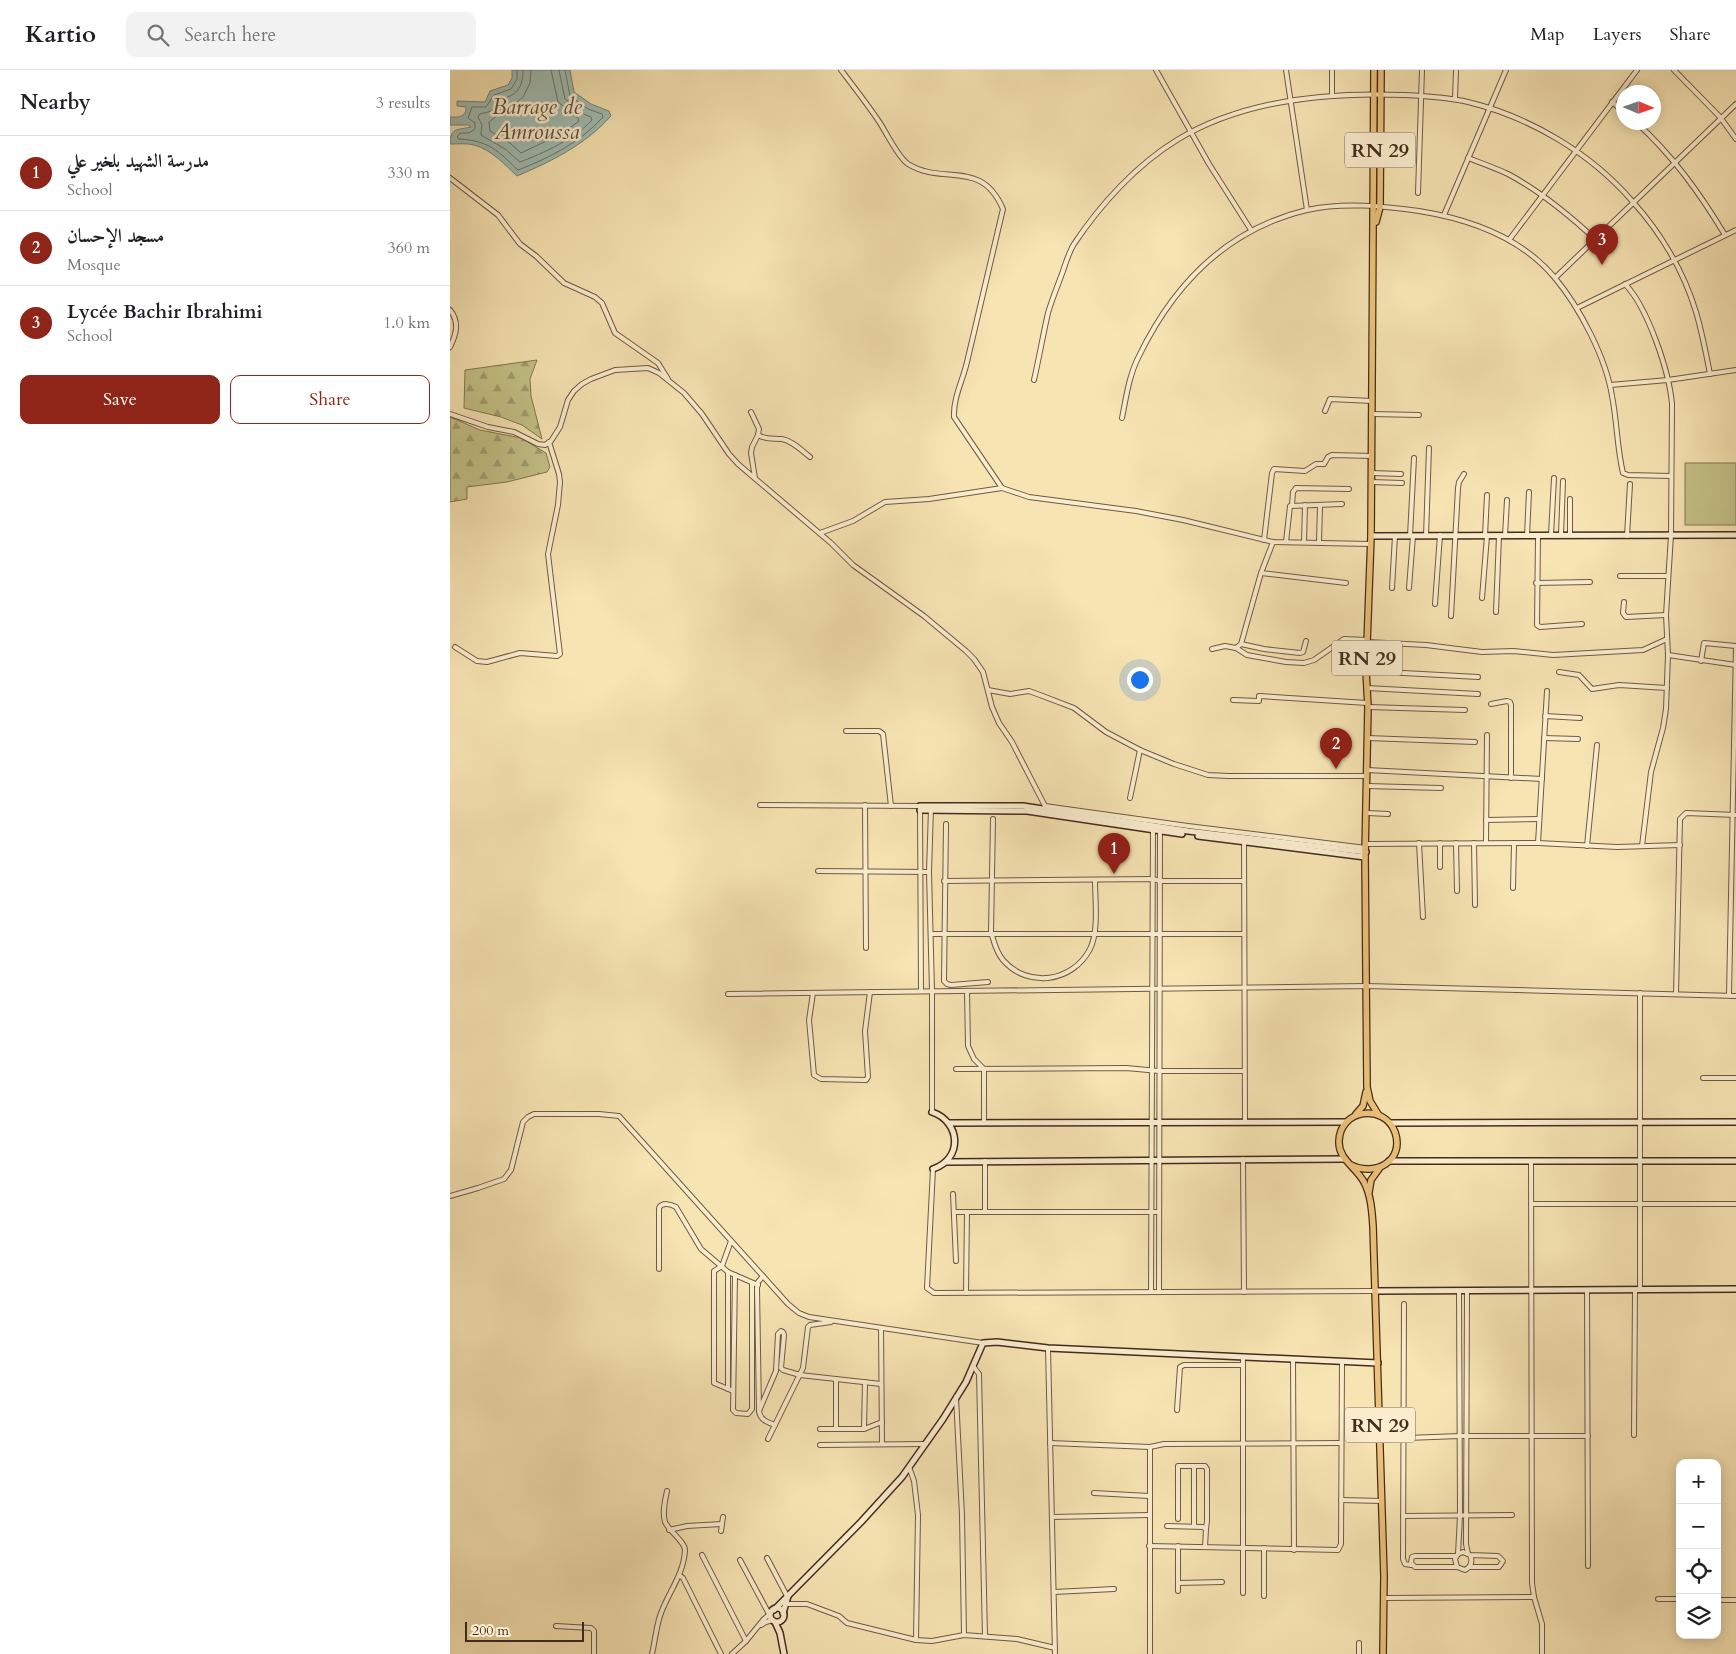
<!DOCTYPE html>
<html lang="en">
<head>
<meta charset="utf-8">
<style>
	:root { --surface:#fff; --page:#f2f2f2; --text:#202124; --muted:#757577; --line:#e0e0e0; --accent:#8f2418 }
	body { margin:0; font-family:Cardo,Amiri,serif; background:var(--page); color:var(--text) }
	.controls { position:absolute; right:15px; bottom:15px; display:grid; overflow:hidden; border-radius:10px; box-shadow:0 2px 12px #0003 }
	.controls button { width:45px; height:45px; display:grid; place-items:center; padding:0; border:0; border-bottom:1px solid var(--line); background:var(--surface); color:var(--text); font:25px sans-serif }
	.compass { position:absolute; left:1166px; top:15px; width:45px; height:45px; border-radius:50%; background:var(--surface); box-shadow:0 2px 12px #0003; rotate:92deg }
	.scale { position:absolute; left:15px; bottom:12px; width:119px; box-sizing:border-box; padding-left:5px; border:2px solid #432c1d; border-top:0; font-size:14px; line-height:18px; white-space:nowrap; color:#432c1d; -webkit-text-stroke:4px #faedce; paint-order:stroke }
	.you { position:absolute; left:689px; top:609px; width:18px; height:18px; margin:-12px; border:4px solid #fff; border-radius:50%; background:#1a73e8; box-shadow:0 0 0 8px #1a73e833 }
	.badge { display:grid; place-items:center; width:32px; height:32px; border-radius:50%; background:var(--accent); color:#fff; font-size:16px; font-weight:700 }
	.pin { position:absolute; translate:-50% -41px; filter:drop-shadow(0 1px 2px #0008) }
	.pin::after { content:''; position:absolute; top:26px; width:18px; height:15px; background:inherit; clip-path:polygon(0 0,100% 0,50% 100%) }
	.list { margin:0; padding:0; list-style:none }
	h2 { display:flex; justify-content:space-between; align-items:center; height:65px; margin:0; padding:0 20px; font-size:21px }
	h2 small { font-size:16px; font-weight:400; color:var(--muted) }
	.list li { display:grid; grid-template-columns:32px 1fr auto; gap:15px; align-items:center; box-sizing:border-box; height:75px; padding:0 20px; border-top:1px solid var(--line) }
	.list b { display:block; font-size:19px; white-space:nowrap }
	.list p { margin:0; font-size:16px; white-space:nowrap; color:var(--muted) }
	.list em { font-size:16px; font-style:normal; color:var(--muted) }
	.actions { display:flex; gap:10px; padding:15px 20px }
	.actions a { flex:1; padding:11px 0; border:1px solid var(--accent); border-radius:10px; text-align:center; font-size:18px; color:var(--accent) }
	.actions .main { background:var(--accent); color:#fff }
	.icon { flex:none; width:28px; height:28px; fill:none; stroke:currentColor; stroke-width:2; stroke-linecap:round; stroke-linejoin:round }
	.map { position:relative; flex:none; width:1286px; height:1584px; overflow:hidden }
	header { display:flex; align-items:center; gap:30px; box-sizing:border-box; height:70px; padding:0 25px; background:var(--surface); border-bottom:1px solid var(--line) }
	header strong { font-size:24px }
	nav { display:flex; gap:28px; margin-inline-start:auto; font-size:18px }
	.search { width:350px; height:45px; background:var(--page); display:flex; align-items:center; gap:12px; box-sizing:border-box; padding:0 18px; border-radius:10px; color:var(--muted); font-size:19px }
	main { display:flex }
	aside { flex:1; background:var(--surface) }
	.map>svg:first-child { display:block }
</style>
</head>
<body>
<header>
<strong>Kartio</strong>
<div class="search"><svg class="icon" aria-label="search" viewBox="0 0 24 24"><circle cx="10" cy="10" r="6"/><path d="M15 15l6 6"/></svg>Search here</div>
<nav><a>Map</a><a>Layers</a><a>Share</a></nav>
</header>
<main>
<aside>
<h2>Nearby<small>3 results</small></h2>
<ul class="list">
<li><span class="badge">1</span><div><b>مدرسة الشهيد بلخير علي</b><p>School</p></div><em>330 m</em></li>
<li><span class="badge">2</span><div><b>مسجد الإحسان</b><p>Mosque</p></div><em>360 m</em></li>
<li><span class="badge">3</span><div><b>Lycée Bachir Ibrahimi</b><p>School</p></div><em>1.0 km</em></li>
</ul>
<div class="actions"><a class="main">Save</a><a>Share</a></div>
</aside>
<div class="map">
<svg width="1286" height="1584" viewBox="0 0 1286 1584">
	<defs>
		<pattern id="forest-firs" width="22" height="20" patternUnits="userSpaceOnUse" patternTransform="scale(1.25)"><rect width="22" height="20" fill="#c3c288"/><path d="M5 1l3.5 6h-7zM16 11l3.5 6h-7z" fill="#a09e6f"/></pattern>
	</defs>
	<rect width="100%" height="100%" fill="#f7e4b3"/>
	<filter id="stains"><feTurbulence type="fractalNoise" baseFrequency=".004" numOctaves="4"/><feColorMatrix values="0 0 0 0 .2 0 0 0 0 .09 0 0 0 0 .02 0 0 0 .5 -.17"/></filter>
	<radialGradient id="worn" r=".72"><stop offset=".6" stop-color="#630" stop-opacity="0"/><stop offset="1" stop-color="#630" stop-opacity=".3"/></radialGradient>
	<g fill="url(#forest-firs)" stroke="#837752">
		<path d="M87 290 80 309 81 326 92 369 72 355 51 347 14 338 15 300Z"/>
		<path d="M0 347 30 360 71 368 96 383 100 397 97 402 57 412 17 417V429L0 432Z"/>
	</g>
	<rect fill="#c3c288" stroke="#837752" x="1235" y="393" width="51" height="62"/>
	<path fill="#9fbdb4" stroke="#7a8378" d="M62 0H120L124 22 141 34 159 41 161 46C135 75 102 91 67 106 54 94 42 80 24 75 17 73 8 74 0 74 0 57 9 60 21 57L18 55H0V47C8 47 12 48 16 41V37L7 36V31L35 32 40 21 58 15 62 8Z"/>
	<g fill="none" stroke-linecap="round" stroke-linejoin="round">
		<g stroke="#717468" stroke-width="1">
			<path d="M67 0V9L61 19 44 25 36 37H22L18 48 25 53V59L19 63H10L7 67 9 69C27 70 40 74 53 86 59 91 63 96 68 100 99 88 131 72 153 47L152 44 138 39 120 26 115 0"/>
			<path d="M73 0C73 19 66 26 48 30L42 41 30 44 28 47 32 55 31 65 55 79 70 92C92 84 126 68 142 50L141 47 134 44 115 29 109 0"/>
			<path d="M81 0 80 13 73 27 67 32 54 37 48 45 39 52 40 61 60 73 71 83 113 63 129 51 128 48 108 32 101 0"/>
		</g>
		<g stroke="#705a42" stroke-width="6">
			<g id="street">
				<path d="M391 0C404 17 418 35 430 53 437 64 448 87 458 94 494 116 531 88 553 139 541 190 529 241 517 292 513 310 503 328 504 347L552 418 579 427 686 441 733 450 823 472 920 474"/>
				<path d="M706 0 759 94 801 160"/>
				<path d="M836 0 857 140"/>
				<path d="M1224 0 1270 47 1286 69"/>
				<path d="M882 25V0"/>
				<path d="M1005 29 1006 0"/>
				<path d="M1162 32 1174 42"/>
				<path d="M1186 52C1223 86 1249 122 1275 165"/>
				<path d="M1018 88C1031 93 1045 98 1058 104 1090 121 1118 144 1145 169"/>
				<path d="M0 108 48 145 70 174 86 186 114 213 145 227 152 233 165 263 208 293 218 309"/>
				<path d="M968 123 972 0"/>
				<path d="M994 145 1056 0"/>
				<path d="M1059 170 1187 0"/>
				<path d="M1105 208 1286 34"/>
				<path d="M1175 214C1198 238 1219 301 1222 334L1221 465 1216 545 1218 585 1216 639 1213 658 1201 702 1192 776"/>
				<path d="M1127 238 1286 160"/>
				<path d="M0 240C10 252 6 265 0 277"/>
				<path d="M584 310C589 288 593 265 598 243 602 229 608 215 613 201 616 192 619 182 624 174 650 135 686 95 727 70 794 29 878 22 954 25 975 26 997 27 1018 32 1080 47 1141 83 1183 132 1211 163 1234 202 1246 242 1252 262 1256 283 1260 304"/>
				<path d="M1160 315 1218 310 1286 300"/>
				<path d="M875 341 880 329 922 331"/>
				<path d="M301 342 309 359 308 365 302 377 301 383 305 408"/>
				<path d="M0 344 38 357 64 362 88 374 95 375 101 371 110 357 118 330 124 321 132 314 141 309 165 300 198 298 209 303 234 323 252 344 279 384 288 394 381 473 403 495 474 546 516 581 524 589 533 602 542 637 549 653 562 672 595 736 738 756 916 778"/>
				<path d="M922 344 969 345"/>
				<path d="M672 348C676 328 679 306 688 288 723 215 777 159 857 140 893 132 933 136 969 141 1019 149 1072 168 1105 208 1130 238 1156 288 1162 326 1167 351 1167 378 1173 403L1178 405 1221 406"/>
				<path d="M308 365C316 370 323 368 332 369 343 371 352 381 360 387"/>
				<path d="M921 403 951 404"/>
				<path d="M921 412 952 413"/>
				<path d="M842 435 843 422 846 418 899 419"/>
				<path d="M370 463 403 451 435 432 479 429 552 418"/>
				<path d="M1101 465 1104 408"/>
				<path d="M1111 465 1113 411"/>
				<path d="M1120 465V429"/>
				<path d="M960 466 964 388"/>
				<path d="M976 466 979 378"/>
				<path d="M1035 466 1037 425"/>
				<path d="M1055 466 1057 430"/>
				<path d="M1077 466 1079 422"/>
				<path d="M1088 466 1087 555 1090 557 1132 554"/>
				<path d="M1177 466 1180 414"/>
				<path d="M814 470 822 403 824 399 855 401 866 394H874L878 387 882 385 922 386"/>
				<path d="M836 472 840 436 892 434"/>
				<path d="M854 472 855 435"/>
				<path d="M869 472 870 436"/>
				<path d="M811 503 896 513"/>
				<path d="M1170 506H1218"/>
				<path d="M1086 513 1140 512"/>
				<path d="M942 518 945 466"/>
				<path d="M959 518 963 466"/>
				<path d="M1032 528 1037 466"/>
				<path d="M1174 532 1173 543 1176 547 1216 545"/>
				<path d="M985 534 990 465"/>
				<path d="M1046 542 1049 466"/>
				<path d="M1001 546 1008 418 1009 412 1014 404"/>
				<path d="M917 572 976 575 1032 582 1063 581 1103 585 1193 580 1217 569"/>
				<path d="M791 574 814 579 850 583 853 582 856 571"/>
				<path d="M5 577 27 591 37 592 70 583 107 586 110 584 98 484 108 435 110 412 109 404 99 372"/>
				<path d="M786 578 797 585 836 592 854 593 864 590 894 569 917 570"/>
				<path d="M762 579 775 576 786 578 791 574 811 503 823 472"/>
				<path d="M1218 585 1286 595"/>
				<path d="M1251 591 1254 573 1286 576"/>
				<path d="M916 601 1028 607"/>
				<path d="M1109 602 1129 605 1142 619 1169 615 1217 618"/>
				<path d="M917 618 1028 624"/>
				<path d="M538 620 560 624 579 621 590 625 624 638 656 662 690 680 724 694 758 705 778 706H917"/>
				<path d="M783 630 809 631V626L917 633"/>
				<path d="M1041 634 1057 631 1060 632 1061 635V708"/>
				<path d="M918 637 1015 640"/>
				<path d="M1095 646 1130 648"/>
				<path d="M396 661H429L433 664 441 736"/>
				<path d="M917 668 1025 672"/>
				<path d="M1094 668 1128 669"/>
				<path d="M917 700 1092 709"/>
				<path d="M917 716 991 718"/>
				<path d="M680 728 690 680"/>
				<path d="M310 735 470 736 471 921"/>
				<path d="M415 735 416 878"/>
				<path d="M481 738 479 802 482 921V1042"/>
				<path d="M917 743 938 744"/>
				<path d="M543 749 541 862C544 872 546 882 553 890 578 919 623 912 640 879 649 861 645 830 645 810"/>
				<path d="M1036 750 1089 749"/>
				<path d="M496 754 494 911 497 914 501 915 538 912"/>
				<path d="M794 770 795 1051"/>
				<path d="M1036 772 1037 665"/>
				<path d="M969 773 973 847"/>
				<path d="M1006 773 1007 821"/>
				<path d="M1024 773 1025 835"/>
				<path d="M1088 773 1097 621"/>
				<path d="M916 774 1088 773 1167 777 1230 775"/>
				<path d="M1137 776 1147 675"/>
				<path d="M990 797V773"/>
				<path d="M368 801 479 802"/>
				<path d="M494 811 703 809 710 811H794"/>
				<path d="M1063 818 1064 773"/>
				<path d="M481 864H794"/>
				<path d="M517 921 518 976 524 989 534 999V1053"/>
				<path d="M363 923 359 950 364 1005 371 1009 416 1010 418 1007 415 961 420 922"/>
				<path d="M278 924 916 916 1286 926"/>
				<path d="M1226 924 1230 749 1236 743 1286 745"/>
				<path d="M1279 925 1286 576"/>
				<path d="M506 999 676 998 709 1001H794"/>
				<path d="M1253 1008H1286"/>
				<path d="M793 1089 794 1222"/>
				<path d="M1081 1091 1082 1513 1084 1527 1092 1554V1584"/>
				<path d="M483 1099 477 1218 484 1223 926 1221"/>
				<path d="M503 1124 506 1191"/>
				<path d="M0 1126 28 1118 54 1109 61 1100 73 1052 78 1047 84 1044H149L169 1046 338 1234 349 1243 359 1247 533 1273"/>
				<path d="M1081 1134H1286"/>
				<path d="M504 1142H709"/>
				<path d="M535 1142V1091"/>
				<path d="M281 1171 272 1196 264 1201V1313L283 1321"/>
				<path d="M209 1199V1138C212 1132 221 1134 226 1137L251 1179 278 1202 308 1215"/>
				<path d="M285 1205 283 1340 286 1343 298 1344 302 1339V1213"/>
				<path d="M313 1206 308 1212 307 1218 309 1341C310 1350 317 1352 325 1355"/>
				<path d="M1190 1220V923"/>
				<path d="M1017 1221 1016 1474 1018 1484"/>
				<path d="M1137 1221 1138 1496"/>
				<path d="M701 1222 703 758"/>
				<path d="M709 1222 710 759"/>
				<path d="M516 1223 517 1142"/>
				<path d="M954 1234 953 1489 955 1494 961 1495"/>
				<path d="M431 1258 432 1374"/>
				<path d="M598 1278 605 1584"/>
				<path d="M793 1287V1523"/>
				<path d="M843 1289 844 1480"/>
				<path d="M523 1296 529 1304 535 1566"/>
				<path d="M278 1319V1202"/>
				<path d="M506 1327 512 1445 514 1565"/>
				<path d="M727 1340 730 1297 734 1295H793"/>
				<path d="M309 1341 326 1301 328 1264 331 1261 333 1262 334 1265 331 1298 333 1300 350 1305 431 1314"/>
				<path d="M370 1359H414L432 1352"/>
				<path d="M386 1359V1309"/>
				<path d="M414 1359 415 1312"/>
				<path d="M1184 1365 1185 1220"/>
				<path d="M318 1369 353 1298 358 1257 360 1255 381 1252"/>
				<path d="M930 1369 1010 1366H1138"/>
				<path d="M600 1373 700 1377 714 1374 891 1373"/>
				<path d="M370 1375 475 1374"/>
				<path d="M744 1396V1456"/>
				<path d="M459 1397 464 1411 468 1445 466 1570"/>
				<path d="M644 1423 699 1426"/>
				<path d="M891 1430 932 1431"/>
				<path d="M953 1446 1062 1445"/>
				<path d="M602 1447 699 1445"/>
				<path d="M728 1449V1396H755L757 1399V1451L756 1459"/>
				<path d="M717 1456 753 1457 756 1459 755 1477"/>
				<path d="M219 1460 237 1456 271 1454"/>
				<path d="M271 1461 273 1447"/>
				<path d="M699 1476 888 1480 891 1474 892 1292"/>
				<path d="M814 1478V1526"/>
				<path d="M1008 1484 1010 1446 1009 1221"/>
				<path d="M252 1485 296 1571"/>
				<path d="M1006 1486H965L962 1487 961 1493 965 1497H1007"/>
				<path d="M317 1488 337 1526"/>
				<path d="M290 1490 319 1544"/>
				<path d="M1020 1497H1049L1053 1491 1048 1486 1020 1485 1013 1482 1008 1484 1005 1489 1007 1497 1015 1500C1021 1497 1023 1491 1020 1485"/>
				<path d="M229 1505 233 1508 271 1584"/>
				<path d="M728 1513 772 1512"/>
				<path d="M728 1521V1476"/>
				<path d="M604 1522 664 1519"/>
				<path d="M934 1528 1084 1527"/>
				<path d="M1208 1529H1230"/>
				<path d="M1267 1530H1286"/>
				<path d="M335 1534H357L389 1546 397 1553 466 1570 482 1571 514 1565 567 1569 605 1578"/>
				<path d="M311 1555 316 1552 323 1550"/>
				<path d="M106 1556 141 1558 144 1561V1584"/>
				<path d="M909 1573V1584"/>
				<path d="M202 1584C205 1571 206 1558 210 1546 217 1524 234 1505 235 1480 235 1472 219 1461 215 1452 212 1442 215 1431 217 1421"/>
				<path d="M282 1584 296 1571 314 1549 321 1543"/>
				<path d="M700 1584V1377"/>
			</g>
		</g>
		<g stroke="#432c1d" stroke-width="8">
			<g id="secondary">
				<path d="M921 466 1286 465"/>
				<path d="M470 736H573L738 761 916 782"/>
				<path d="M470 740 577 741 732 764"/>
				<path d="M748 766 915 787"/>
				<path d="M482 1042C511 1052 513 1089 483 1099"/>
				<path d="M499 1053 896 1052"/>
				<path d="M940 1053 1286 1052"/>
				<path d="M939 1091H1286"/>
				<path d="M496 1092 895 1089"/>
				<path d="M926 1221 1286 1219"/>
				<circle cx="327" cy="1545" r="7"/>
				<path d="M324 1540 411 1452 452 1407 493 1349 516 1312 533 1273 547 1272 598 1278 928 1293"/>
				<path d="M333 1543 338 1526"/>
				<path d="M325 1552 330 1563 334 1584"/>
			</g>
		</g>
		<g stroke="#432c1d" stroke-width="8">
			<g id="primary">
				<path d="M924 0 921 466 916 601 918 637 915 785 917 1017 920 1031 928 1044"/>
				<path d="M926 152 930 137 931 0"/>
				<path d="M906 1044 913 1036 916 1022"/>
				<path d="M901 1095C925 1107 955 1091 945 1062 934 1033 890 1039 889 1071 888 1089 906 1097 914 1112 921 1125 922 1142 923 1156L934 1506 933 1584"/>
				<path d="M919 1122 921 1110 929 1099"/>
			</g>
		</g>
		<use href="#street" stroke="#faedce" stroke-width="4"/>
		<use href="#secondary" stroke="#faedce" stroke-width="5"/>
		<use href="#primary" stroke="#ecc27a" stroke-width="5.5"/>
	</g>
	<g text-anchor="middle" stroke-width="5" stroke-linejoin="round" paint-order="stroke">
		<g fill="#faedce" stroke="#7a6652" stroke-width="1">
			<rect x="895" y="62.5" width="70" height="35" rx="4"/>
			<rect x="882" y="570.5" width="70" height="35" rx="4"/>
			<rect x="895" y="1337.5" width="70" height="35" rx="4"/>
		</g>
		<g font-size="20" font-weight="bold" fill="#432c1d">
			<text x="930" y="87">RN 29</text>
			<text x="917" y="595">RN 29</text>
			<text x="930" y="1362">RN 29</text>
		</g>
		<g font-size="22" font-style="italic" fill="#5a5043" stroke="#faedce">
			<text x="87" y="44">Barrage de<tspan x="87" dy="25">Amroussa</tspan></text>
		</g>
	</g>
	<rect width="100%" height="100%" filter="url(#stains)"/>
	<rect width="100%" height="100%" fill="url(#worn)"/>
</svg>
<div class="controls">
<button>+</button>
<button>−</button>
<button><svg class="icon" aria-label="locate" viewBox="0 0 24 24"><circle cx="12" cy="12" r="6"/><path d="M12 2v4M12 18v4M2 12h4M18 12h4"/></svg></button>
<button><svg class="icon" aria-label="layers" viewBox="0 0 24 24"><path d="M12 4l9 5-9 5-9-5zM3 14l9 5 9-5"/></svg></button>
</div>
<svg class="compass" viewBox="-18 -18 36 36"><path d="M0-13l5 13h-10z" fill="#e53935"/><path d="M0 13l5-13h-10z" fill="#757577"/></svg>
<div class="scale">200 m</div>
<div class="you"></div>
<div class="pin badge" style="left:664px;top:804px">1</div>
<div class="pin badge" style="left:886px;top:699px">2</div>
<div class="pin badge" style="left:1152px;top:195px">3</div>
</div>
</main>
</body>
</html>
